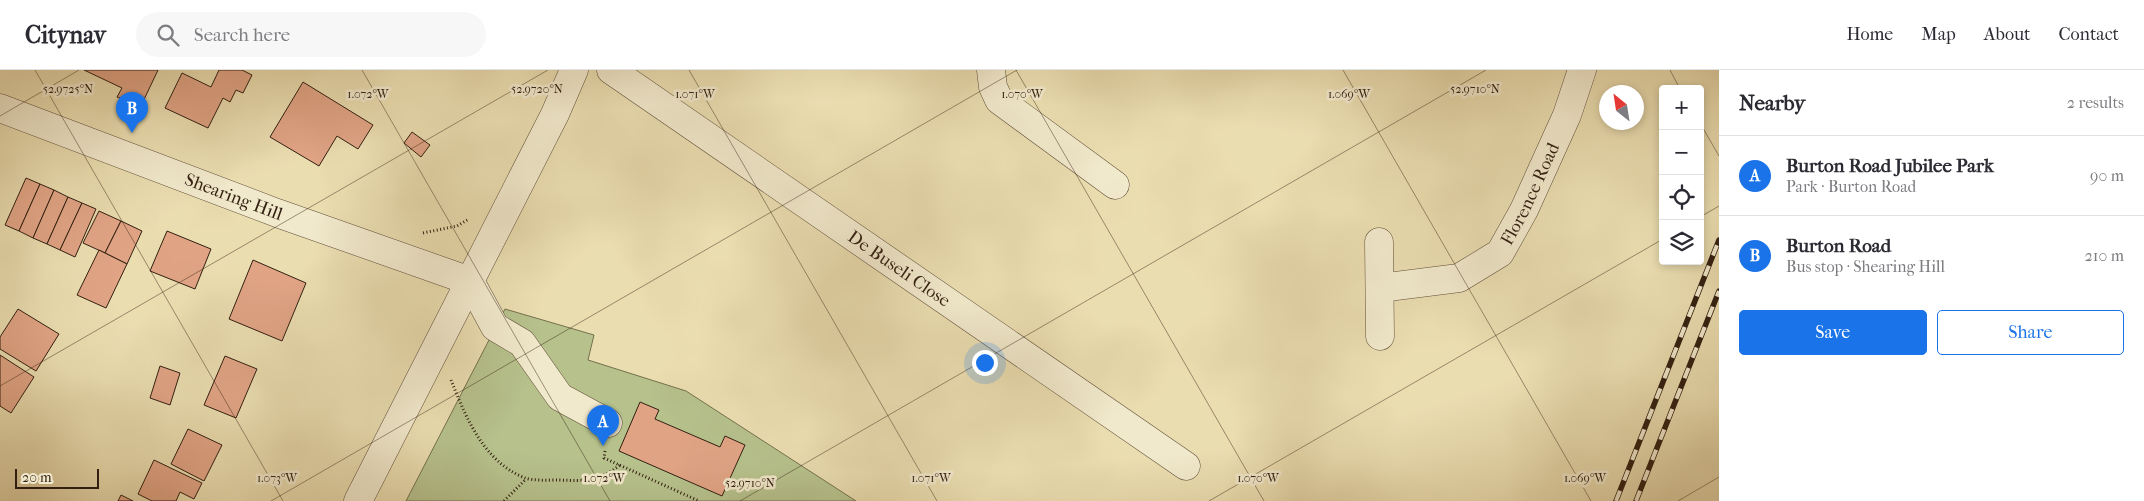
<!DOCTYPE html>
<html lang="en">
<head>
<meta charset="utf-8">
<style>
	:root { --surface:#fff; --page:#f7f7f7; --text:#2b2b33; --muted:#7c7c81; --line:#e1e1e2; --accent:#1a73e8 }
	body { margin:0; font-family:"IM FELL French Canon",serif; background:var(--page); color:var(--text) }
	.controls { position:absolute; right:15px; top:15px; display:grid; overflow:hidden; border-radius:5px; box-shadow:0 2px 8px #0003 }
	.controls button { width:45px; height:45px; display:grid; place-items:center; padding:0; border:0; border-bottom:1px solid var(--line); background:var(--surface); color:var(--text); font:25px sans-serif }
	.compass { position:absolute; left:1599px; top:15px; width:45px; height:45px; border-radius:50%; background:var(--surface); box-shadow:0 2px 8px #0003; rotate:330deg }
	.scale { position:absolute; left:15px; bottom:12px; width:84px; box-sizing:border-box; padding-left:5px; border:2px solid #321f11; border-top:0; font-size:14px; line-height:18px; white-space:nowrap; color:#321f11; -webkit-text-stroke:4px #f1e9cc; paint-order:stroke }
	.you { position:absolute; left:984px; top:292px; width:18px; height:18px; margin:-12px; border:4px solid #fff; border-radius:50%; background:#1a73e8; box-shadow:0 0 0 8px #1a73e833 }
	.badge { display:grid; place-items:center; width:32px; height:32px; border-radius:50%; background:var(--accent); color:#fff; font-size:16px; font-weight:700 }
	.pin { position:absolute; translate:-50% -41px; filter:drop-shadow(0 1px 2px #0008) }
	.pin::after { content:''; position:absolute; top:26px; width:18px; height:15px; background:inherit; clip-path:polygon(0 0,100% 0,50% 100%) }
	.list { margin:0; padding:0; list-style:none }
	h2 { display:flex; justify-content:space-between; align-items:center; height:65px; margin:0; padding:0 20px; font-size:21px }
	h2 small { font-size:16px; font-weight:400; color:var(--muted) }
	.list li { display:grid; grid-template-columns:32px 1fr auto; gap:15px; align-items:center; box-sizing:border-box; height:80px; padding:0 20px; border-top:1px solid var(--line) }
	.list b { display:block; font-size:19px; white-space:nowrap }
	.list p { margin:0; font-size:16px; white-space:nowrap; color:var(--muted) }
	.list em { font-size:16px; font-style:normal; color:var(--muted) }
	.actions { display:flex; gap:10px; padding:15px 20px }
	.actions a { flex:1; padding:11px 0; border:1px solid var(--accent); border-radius:5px; text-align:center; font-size:18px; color:var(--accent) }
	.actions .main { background:var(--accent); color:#fff }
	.icon { flex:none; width:28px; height:28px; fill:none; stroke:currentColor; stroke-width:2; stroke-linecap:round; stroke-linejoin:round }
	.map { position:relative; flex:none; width:1719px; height:431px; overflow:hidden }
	header { display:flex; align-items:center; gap:30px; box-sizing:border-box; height:70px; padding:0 25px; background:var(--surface); border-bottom:1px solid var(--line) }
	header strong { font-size:24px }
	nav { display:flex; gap:28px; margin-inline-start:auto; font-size:18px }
	.search { width:350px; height:45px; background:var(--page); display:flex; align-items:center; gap:12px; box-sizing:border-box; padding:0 18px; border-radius:28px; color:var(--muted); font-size:19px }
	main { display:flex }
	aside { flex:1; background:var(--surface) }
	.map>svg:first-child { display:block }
</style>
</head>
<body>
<header>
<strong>Citynav</strong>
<div class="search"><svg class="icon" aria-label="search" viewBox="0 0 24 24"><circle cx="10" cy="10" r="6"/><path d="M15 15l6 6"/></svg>Search here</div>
<nav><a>Home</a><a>Map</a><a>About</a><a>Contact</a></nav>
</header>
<main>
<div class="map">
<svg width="1719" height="431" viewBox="0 0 1719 431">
	<rect width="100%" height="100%" fill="#eaddb0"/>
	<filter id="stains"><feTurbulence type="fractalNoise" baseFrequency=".004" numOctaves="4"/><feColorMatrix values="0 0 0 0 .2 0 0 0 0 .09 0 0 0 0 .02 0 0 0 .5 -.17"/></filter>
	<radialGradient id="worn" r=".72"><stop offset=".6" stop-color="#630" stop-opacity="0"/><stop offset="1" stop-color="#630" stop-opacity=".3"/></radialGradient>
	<path fill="#b6c18c" stroke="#74704e" d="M505 239 594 265 588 290 686 321 856 431H406Z"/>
	<g fill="#e0a485" stroke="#321f11">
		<path d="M84 0H158L140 38 133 40 130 37V32L117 27 122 18Z"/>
		<path d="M219 0H242L252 5 243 23 236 20 230 32 223 28 208 58 165 38 182 3 211 17Z"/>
		<path d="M303 12 373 55 358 79 337 66 319 96 270 67Z"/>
		<path d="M412 62 430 75 421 87 404 73Z"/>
		<path d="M26 108 40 114 19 161 5 155Z"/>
		<path d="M40 114 54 120 33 168 19 161Z"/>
		<path d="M54 120 68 127 47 174 33 168Z"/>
		<path d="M68 127 82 133 60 180 47 174Z"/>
		<path d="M82 133 96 139 75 187 60 180Z"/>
		<path d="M99 141 121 151 105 183 83 173Z"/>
		<path d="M121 151 142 161 127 194 105 183Z"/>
		<path d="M167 161 211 179 195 219 150 201Z"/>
		<path d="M99 180 127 194 106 238 77 225Z"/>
		<path d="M253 190 306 213 282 271 229 249Z"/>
		<path d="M18 239 59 264 36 301 0 279V267Z"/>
		<path d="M0 285 34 307 11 343 0 336Z"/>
		<path d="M225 286 257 299 236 348 204 335Z"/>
		<path d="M160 296 180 303 170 335 150 328Z"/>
		<path d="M640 332 659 340 655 349 720 377 725 366 745 375 722 426 619 381Z"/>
		<path d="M188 359 222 375 204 411 171 394Z"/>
		<path d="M154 390 202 413 194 429 180 422 176 431H152L138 424Z"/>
		<path d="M121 425 133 431H118Z"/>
	</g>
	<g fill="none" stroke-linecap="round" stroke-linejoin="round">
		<g stroke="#604e39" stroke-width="29">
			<g id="minor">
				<path id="s1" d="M611 0 1186 396"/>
				<path d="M991 0 993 17 999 30 1115 115"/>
				<path id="s2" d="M0 38 277 143 470 211"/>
				<path d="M1379 172 1380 266"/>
				<path d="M470 211 495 257 522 273 560 327 608 353"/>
				<path id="s3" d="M1380 218 1459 208 1500 183 1524 140 1567 45 1582 0"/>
				<path d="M358 431 555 44 574 0"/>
			</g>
		</g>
		<g stroke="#321f11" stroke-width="3" stroke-dasharray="1 2.5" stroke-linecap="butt">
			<path d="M423 163 457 156 469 149"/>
			<path d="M451 310C466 348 484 392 525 408 534 411 549 410 559 410 586 411 598 412 620 395"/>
			<path d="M605 381 604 388 699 431"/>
			<path d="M504 431 526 409"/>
		</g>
		<use href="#minor" stroke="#f1e9cc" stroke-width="28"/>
		<g stroke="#321f11" stroke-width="5.5">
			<g id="rail">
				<path d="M1616 431 1719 170"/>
				<path d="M1636 431 1719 221"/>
			</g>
		</g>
		<use href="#rail" stroke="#f1e9cc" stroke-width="4" stroke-dasharray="11" stroke-linecap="butt"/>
	</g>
	<path fill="none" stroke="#321f11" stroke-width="1" stroke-opacity="0.45" d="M35 0 283 431M362 0 610 431M689 0 937 431M1016 0 1264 431M1343 0 1591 431M1670 0 1680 19M0 46 79 0M1700 53 1719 86M1700 147 1719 136M0 316 548 0M271 431 1017 0M740 431 1486 0M1209 431 1663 169M1678 431 1719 407"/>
	<g text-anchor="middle" stroke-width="5" stroke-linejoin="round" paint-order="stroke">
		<g font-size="18" fill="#321f11" stroke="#f1e9cc">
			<text dy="6" stroke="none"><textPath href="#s3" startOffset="194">Florence Road</textPath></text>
			<text dy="6" stroke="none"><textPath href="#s2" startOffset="250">Shearing Hill</textPath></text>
			<text dy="6" stroke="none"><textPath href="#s1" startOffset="350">De Buseli Close</textPath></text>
		</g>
	</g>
	<g font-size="12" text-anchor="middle" fill="#321f11" stroke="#f1e9cc" stroke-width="5" stroke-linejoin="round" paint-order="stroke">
		<text x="68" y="23">52.9725°N</text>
		<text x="537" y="23">52.9720°N</text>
		<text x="1475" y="23">52.9710°N</text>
		<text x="1022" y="28">1.070°W</text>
		<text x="368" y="28">1.072°W</text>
		<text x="695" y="28">1.071°W</text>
		<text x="1349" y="28">1.069°W</text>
		<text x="277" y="412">1.073°W</text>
		<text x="604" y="412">1.072°W</text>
		<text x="931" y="412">1.071°W</text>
		<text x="1258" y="412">1.070°W</text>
		<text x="1585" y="412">1.069°W</text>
		<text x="750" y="417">52.9710°N</text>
	</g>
	<rect width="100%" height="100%" filter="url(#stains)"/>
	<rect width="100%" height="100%" fill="url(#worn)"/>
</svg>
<div class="controls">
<button>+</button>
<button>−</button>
<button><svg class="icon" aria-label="locate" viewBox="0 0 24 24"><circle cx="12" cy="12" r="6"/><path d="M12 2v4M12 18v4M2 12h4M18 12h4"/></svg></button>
<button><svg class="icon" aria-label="layers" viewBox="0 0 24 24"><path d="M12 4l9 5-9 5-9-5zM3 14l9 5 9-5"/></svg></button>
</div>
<svg class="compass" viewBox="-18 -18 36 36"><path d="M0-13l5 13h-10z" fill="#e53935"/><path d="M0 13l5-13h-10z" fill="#7c7c81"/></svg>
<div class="scale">20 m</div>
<div class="you"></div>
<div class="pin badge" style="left:603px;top:376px">A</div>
<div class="pin badge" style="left:132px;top:63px">B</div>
</div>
<aside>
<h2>Nearby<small>2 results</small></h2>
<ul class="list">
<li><span class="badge">A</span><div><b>Burton Road Jubilee Park</b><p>Park · Burton Road</p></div><em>90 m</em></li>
<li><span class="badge">B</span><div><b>Burton Road</b><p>Bus stop · Shearing Hill</p></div><em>210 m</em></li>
</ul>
<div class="actions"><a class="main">Save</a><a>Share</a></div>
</aside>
</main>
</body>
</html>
